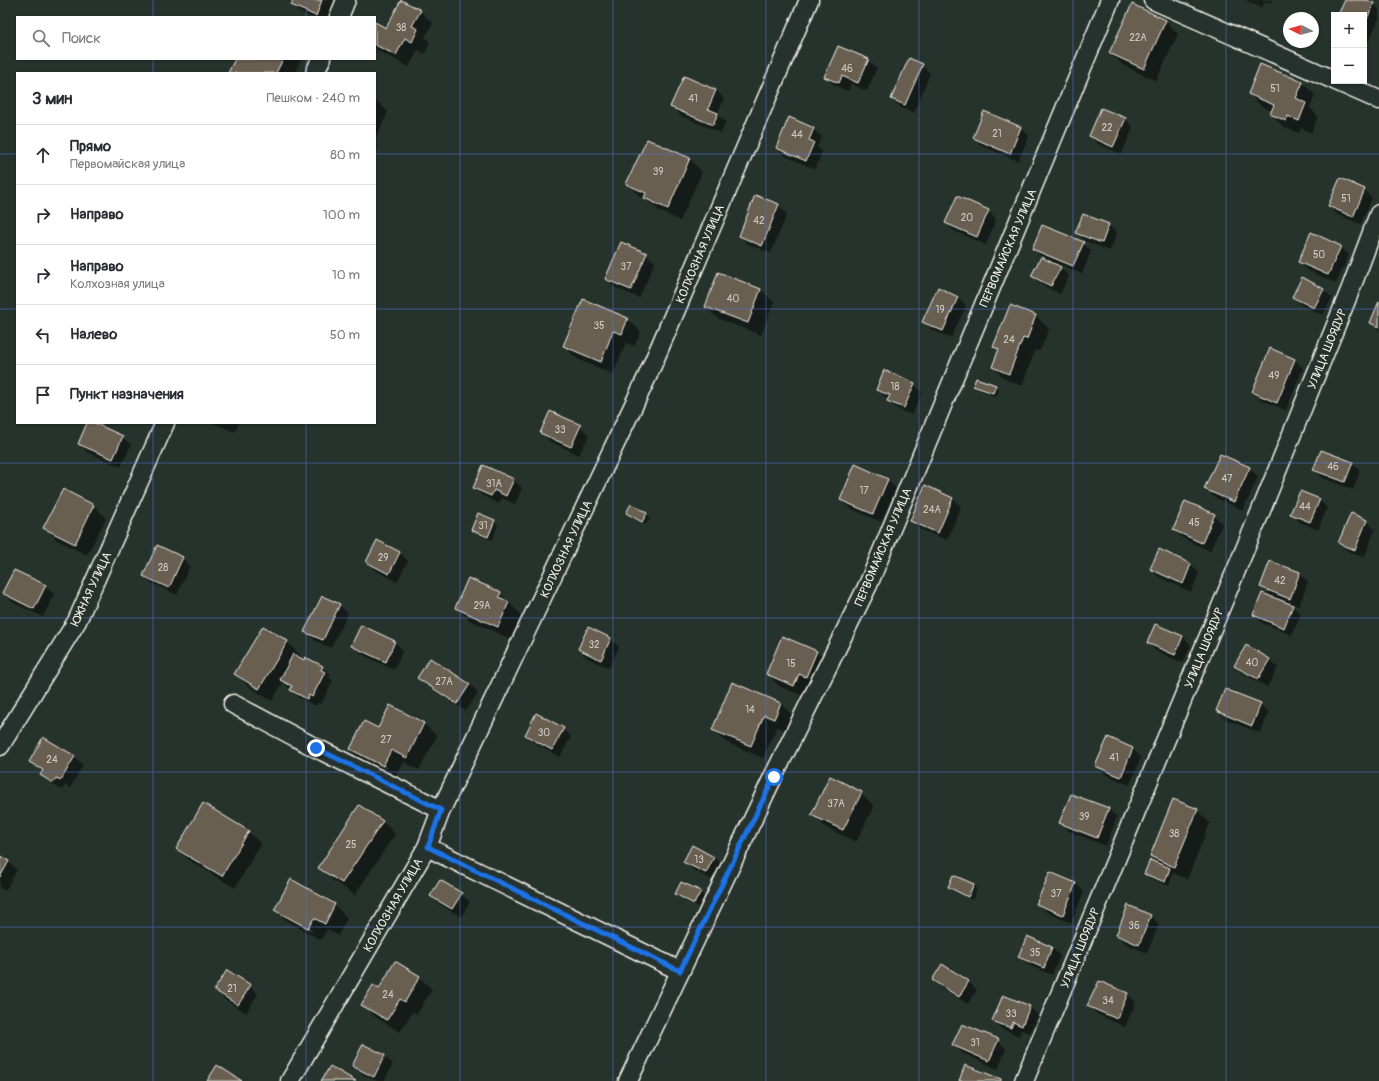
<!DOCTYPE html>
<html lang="ru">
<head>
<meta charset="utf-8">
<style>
	:root { --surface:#fff; --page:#f2f2f3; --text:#2b2b33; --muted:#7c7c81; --line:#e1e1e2 }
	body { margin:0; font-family:Pangolin,sans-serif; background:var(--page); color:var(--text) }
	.controls { position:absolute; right:12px; top:12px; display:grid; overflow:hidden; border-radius:0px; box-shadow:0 1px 3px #0004 }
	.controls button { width:36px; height:36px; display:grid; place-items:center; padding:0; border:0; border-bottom:1px solid var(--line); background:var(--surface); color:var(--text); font:20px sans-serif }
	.compass { position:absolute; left:1283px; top:12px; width:36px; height:36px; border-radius:50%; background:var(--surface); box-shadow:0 1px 3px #0004; rotate:276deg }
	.stop { position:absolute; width:12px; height:12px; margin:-9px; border:3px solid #1a73e8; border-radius:50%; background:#fff }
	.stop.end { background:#1a73e8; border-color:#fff; box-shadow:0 1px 4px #0008 }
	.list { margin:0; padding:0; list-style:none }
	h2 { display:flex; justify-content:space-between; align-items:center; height:52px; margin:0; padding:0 16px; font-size:17px }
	h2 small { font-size:13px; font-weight:400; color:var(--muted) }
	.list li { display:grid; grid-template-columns:26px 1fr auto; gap:12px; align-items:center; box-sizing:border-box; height:60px; padding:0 16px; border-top:1px solid var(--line) }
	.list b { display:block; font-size:15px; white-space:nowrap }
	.list p { margin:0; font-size:13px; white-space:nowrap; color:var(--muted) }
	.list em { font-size:13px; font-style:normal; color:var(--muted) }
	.icon { flex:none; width:22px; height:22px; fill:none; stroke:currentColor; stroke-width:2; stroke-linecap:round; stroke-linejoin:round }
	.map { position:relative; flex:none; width:1379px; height:1081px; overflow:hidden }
	.search { position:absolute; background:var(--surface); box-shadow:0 1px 3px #0004; left:16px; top:16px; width:360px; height:44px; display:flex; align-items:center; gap:10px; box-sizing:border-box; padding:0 14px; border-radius:0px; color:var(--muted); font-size:15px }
	.panel { position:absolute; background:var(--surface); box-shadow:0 1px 3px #0004; left:16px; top:72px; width:360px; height:352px; border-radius:0px }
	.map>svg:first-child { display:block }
</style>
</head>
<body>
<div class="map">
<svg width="1379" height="1081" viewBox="0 0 1379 1081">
	<rect width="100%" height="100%" fill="#26332d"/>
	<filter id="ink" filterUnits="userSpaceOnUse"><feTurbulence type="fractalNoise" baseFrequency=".025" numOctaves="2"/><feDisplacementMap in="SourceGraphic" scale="8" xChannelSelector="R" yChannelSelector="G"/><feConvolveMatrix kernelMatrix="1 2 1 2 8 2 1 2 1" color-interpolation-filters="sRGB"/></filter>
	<g filter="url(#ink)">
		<g fill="#0007" fill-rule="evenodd">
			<path d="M294 0H334L327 17H310L301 13 292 5Z"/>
			<path d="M1245 0H1272L1271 3 1265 1 1262 8Z"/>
			<path d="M1346 0H1365L1374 4 1379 9V19L1366 47 1364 46V15H1339Z"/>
			<path d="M1132 6 1166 21 1178 34 1156 81 1123 65 1110 53Z"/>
			<path d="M420 11 433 23 425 37 430 42 425 54 418 50 409 67 380 52 375 48V24L387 29Z"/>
			<path d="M236 59H301L295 73H229Z"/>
			<path d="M868 60 877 68 867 91 851 84 848 91 834 85 826 77Z"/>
			<path d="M922 65 930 73 914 113 901 108 892 99Z"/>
			<path d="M1302 82 1315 95 1310 108 1318 116 1311 133 1301 128 1299 133 1283 127 1271 114 1272 111 1261 106 1249 94Z"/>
			<path d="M716 90 724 99 717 114 726 122 721 133 680 115 672 107Z"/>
			<path d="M375 101 379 103 388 112 375 140Z"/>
			<path d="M985 113 1021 128 1029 136 1018 161 982 146 974 138Z"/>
			<path d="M1125 119 1133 127 1122 154 1098 144 1090 136Z"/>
			<path d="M813 129 822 137 817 147 822 152 815 169 785 156 777 148Z"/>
			<path d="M375 142 378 146 375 153Z"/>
			<path d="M690 159 702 172 680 221 658 210 647 200 640 197 628 184Z"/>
			<path d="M1364 190 1372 198 1361 224 1338 215 1329 206Z"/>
			<path d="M778 205 787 214 771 253 748 244 740 236Z"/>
			<path d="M988 211 996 219 986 245 954 231 946 223Z"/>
			<path d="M1108 225 1117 233 1110 251 1085 241 1077 233Z"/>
			<path d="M1083 243 1091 251 1082 274 1046 259 1045 260 1060 268 1069 276 1060 294 1040 284 1032 276 1042 257 1033 248Z"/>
			<path d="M1340 247 1349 255 1336 283 1307 270 1299 262Z"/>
			<path d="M646 254 655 262 639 298 614 287 606 279Z"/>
			<path d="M719 273 761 290 774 302 761 335 719 319 706 307Z"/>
			<path d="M938 289 958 297 966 306 951 338 932 330 923 321Z"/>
			<path d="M1323 289 1332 298 1323 315 1301 305 1293 296Z"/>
			<path d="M583 300 628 319 641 332 634 346 626 343 613 374 577 359 564 346Z"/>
			<path d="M1379 303V331L1371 323Z"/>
			<path d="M1010 306 1036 316 1049 329 1040 351 1035 350 1022 386 1005 379 993 367 999 351 995 346Z"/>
			<path d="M1271 350 1295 360 1303 368 1286 410 1261 400 1253 392Z"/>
			<path d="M914 384 922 392 912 415 897 409 888 400 889 399 886 398 877 389Z"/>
			<path d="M974 386H995L999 390 996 397 978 389Z"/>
			<path d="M88 423H91L122 437 131 445 121 467 87 452 79 444Z"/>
			<path d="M213 423H239L235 432Z"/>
			<path d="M580 426 589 435 579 455 549 441 541 432Z"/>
			<path d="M1220 455 1249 468 1258 477 1243 510 1214 497 1205 489Z"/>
			<path d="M1352 463 1360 471 1353 490 1323 478 1314 470Z"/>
			<path d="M484 466 514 480 522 488 515 504 502 498 499 504 483 496 474 488Z"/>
			<path d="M887 480 896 488 881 522 849 508 841 500Z"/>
			<path d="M925 487 953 498 961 507 947 540 919 529 911 520Z"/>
			<path d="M1319 500 1327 508 1318 530 1300 522 1291 514Z"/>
			<path d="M94 505 106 518 87 555 57 540 44 527Z"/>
			<path d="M627 513 646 514 650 518 646 525 631 517Z"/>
			<path d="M1214 515 1222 524 1210 551 1182 538 1174 530Z"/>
			<path d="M1351 515 1367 521 1375 530 1364 558 1348 551 1339 543Z"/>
			<path d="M494 521 498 525 492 540 476 534 473 530Z"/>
			<path d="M377 541 400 553 408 561 397 582 375 570 367 562Z"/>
			<path d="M1159 551 1191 565 1199 573 1191 592 1159 577 1151 569Z"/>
			<path d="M182 558 190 566 177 595 153 584 145 576Z"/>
			<path d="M1299 573 1308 582 1299 606 1278 598 1277 600 1292 606 1301 614 1292 635 1262 623 1254 615 1273 598 1262 587Z"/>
			<path d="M45 586 54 594 43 617 12 602 4 593Z"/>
			<path d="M500 593 521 615 511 639 469 620 456 607Z"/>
			<path d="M339 605 348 613 331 648 314 640 306 632Z"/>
			<path d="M362 626 395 642 403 650 394 670 361 654 353 646Z"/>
			<path d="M589 629 611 639 619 647 609 668 587 658 579 649Z"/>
			<path d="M1183 636 1191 645 1183 663 1156 651 1148 643Z"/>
			<path d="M782 637 817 652 829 665 807 698 779 686 767 673Z"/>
			<path d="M287 642 300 655 298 658 322 667 331 675 329 677 333 681 321 704 317 703 316 706 299 698 283 682 272 701 248 686 235 674Z"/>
			<path d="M1269 659 1278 668 1267 687 1244 674 1235 666Z"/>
			<path d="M419 678 470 684 478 693 466 711 427 686Z"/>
			<path d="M732 683 781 704 793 716 787 731 777 727 763 758 726 742 713 729Z"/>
			<path d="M1260 704 1269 713 1260 733 1225 719 1217 711Z"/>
			<path d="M390 706 424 724 437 736 419 770 404 762 395 778 363 762 351 749 379 730ZM364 756 388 767 387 769 364 758Z"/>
			<path d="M563 729 571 737 560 757 534 743 526 735Z"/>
			<path d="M44 738 75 757 83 765 70 788 65 785 62 790 50 783 41 775 43 772 30 761Z"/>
			<path d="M1108 739 1133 749 1141 757 1130 785 1105 774 1097 766Z"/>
			<path d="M861 793 874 806 856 842 825 827 813 814Z"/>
			<path d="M1108 809 1117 817 1106 846 1069 831 1061 823Z"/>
			<path d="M1197 810 1210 823 1187 879 1173 873 1169 886 1149 878 1145 874 1160 865 1151 856Z"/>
			<path d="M382 821 395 834 355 895 332 880 320 868Z"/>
			<path d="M249 832 261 844 235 888 190 861 177 849Z"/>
			<path d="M0 857 9 862 17 870 5 891 0 888Z"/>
			<path d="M714 857 722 866 714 881 693 870 685 861Z"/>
			<path d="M1050 873 1076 884 1084 892 1071 923 1046 912 1038 903Z"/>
			<path d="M291 881 335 905 347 918 338 936 327 929 321 940 288 922 276 909ZM289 917 313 930 312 932 289 919Z"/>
			<path d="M973 885 977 889 972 900 953 891 949 887Z"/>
			<path d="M700 892 704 896 698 907 680 898 676 894Z"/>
			<path d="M461 894 470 902 461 917 439 904 431 896Z"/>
			<path d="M1129 907 1151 916 1159 924 1147 953 1126 944 1117 935Z"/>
			<path d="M1027 938 1052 948 1060 956 1052 975 1028 965 1020 957Z"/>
			<path d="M419 977 432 989 417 1014 413 1011 400 1032 375 1017 362 1004 379 990Z"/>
			<path d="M934 980 969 982 977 990 968 1004 942 989Z"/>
			<path d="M250 986 258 994 246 1013 224 999 216 990Z"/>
			<path d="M1127 994 1136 1002 1125 1027 1097 1014 1089 1006Z"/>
			<path d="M1030 1007 1038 1015 1030 1033 1021 1030 1019 1036 1002 1029 993 1021Z"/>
			<path d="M998 1040 1006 1049 998 1069 962 1053 954 1045Z"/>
			<path d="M384 1056 393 1064 384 1081H377L362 1074 353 1065Z"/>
		</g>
		<g fill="#675e51" stroke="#f4f1e8">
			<path d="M293 0H322L316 16 291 5Z"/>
			<path d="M401 0 421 10 412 26 418 29 412 42 405 38 396 55 375 45V22L386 28Z"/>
			<path d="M1345 0H1367L1374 3 1364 26V15H1338Z"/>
			<path d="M1132 4 1166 20 1144 69 1109 53Z"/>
			<path d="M838 46 869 59 858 83 842 76 839 83 824 77Z"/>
			<path d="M909 58 923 64 905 105 891 99Z"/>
			<path d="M235 59H283L276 73H228Z"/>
			<path d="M1260 64 1303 82 1296 98 1306 103 1299 121 1288 116 1286 121 1270 114 1274 105 1248 94Z"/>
			<path d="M684 76 716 90 708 109 718 113 713 125 670 107Z"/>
			<path d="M1101 108 1126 118 1113 147 1089 136Z"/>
			<path d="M984 111 1021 127 1010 154 973 138Z"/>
			<path d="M789 117 814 128 809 140 814 142 806 161 776 148Z"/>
			<path d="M647 139 690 158 668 209 644 198 646 193 626 184Z"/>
			<path d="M1340 178 1365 189 1353 217 1328 206Z"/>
			<path d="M755 195 779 204 762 246 739 236Z"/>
			<path d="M957 196 989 210 977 237 945 223Z"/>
			<path d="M1083 214 1109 224 1102 243 1075 233Z"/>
			<path d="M1042 225 1084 242 1073 266 1032 249Z"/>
			<path d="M1311 232 1341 246 1328 275 1298 262Z"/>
			<path d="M621 242 647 253 631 290 605 279Z"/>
			<path d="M1041 257 1061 267 1051 286 1031 276Z"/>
			<path d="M718 272 761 289 748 323 705 307Z"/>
			<path d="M1302 277 1324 289 1314 308 1292 297Z"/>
			<path d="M938 287 958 297 943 331 922 322Z"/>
			<path d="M583 299 628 318 622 334 613 331 601 362 563 346Z"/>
			<path d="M1379 301V327L1370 323Z"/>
			<path d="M1010 305 1036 315 1027 339 1023 338 1009 374 992 367 999 349 993 347Z"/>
			<path d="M1270 348 1295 359 1277 403 1252 392Z"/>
			<path d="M884 370 915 383 904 408 887 401 890 395 876 390Z"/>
			<path d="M976 378 996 385 993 393 973 386Z"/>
			<path d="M550 411 581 425 571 447 540 433Z"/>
			<path d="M87 423H94L123 436 113 459 78 444Z"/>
			<path d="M1321 450 1353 462 1345 482 1313 470Z"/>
			<path d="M1220 454 1250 467 1234 502 1204 489Z"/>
			<path d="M855 464 888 479 873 514 840 500Z"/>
			<path d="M483 465 514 479 506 496 494 490 491 496 473 488Z"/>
			<path d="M925 485 953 498 938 533 910 521Z"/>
			<path d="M63 489 94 505 75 544 43 528Z"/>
			<path d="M1300 491 1320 499 1310 522 1290 514Z"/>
			<path d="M1185 501 1215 514 1202 543 1173 530Z"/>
			<path d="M631 504 647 513 642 522 626 513Z"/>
			<path d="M478 513 495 520 488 537 471 530Z"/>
			<path d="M1351 513 1367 520 1355 550 1338 543Z"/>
			<path d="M377 540 400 552 389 574 366 562Z"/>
			<path d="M157 545 183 557 169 588 143 576Z"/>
			<path d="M1159 549 1191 564 1183 584 1150 569Z"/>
			<path d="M1270 561 1300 572 1290 599 1260 587Z"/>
			<path d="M14 570 46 585 34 609 2 593Z"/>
			<path d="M468 578 501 592 499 597 509 602 498 627 455 608Z"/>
			<path d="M1262 593 1293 605 1284 628 1253 615Z"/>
			<path d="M322 596 340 604 323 640 304 632Z"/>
			<path d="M1155 624 1183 636 1175 655 1147 643Z"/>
			<path d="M361 625 395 641 386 662 351 646Z"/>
			<path d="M263 626 288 641 259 689 234 674Z"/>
			<path d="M588 627 611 638 601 660 578 649Z"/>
			<path d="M782 636 817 651 806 677 799 674 794 686 766 674Z"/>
			<path d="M1246 645 1270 659 1258 679 1234 666Z"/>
			<path d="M293 654 304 660 305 657 323 666 321 670 325 672 312 697 309 695 307 699 290 690 292 686 280 680Z"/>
			<path d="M430 658 470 684 457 704 417 678Z"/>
			<path d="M732 682 781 703 774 719 764 715 751 746 712 730Z"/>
			<path d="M1225 689 1261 703 1252 726 1216 711Z"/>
			<path d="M390 705 424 723 407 758 391 750 383 766 350 749 364 721 378 728Z"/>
			<path d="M536 713 564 728 552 750 525 735Z"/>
			<path d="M43 737 75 756 61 780 56 778 53 783 40 775 43 770 29 762Z"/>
			<path d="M1108 737 1133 748 1121 777 1095 766Z"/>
			<path d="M830 776 862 792 843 830 811 815Z"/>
			<path d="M1071 794 1109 808 1097 838 1059 823Z"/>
			<path d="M1173 799 1198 809 1174 867 1150 856Z"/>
			<path d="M203 803 249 831 222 876 176 849Z"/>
			<path d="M359 805 383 821 342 883 318 868Z"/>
			<path d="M692 845 714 857 706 873 683 862Z"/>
			<path d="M0 856 9 861 0 877Z"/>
			<path d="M1150 860 1170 868 1165 882 1144 874Z"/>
			<path d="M1050 872 1076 883 1063 915 1036 904Z"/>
			<path d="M953 875 974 884 968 897 948 887Z"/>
			<path d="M291 879 335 904 325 924 314 918 308 928 274 910Z"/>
			<path d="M440 880 462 893 452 909 430 896Z"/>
			<path d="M681 882 701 891 694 904 675 894Z"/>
			<path d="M1128 905 1151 915 1139 945 1116 935Z"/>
			<path d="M1027 936 1052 947 1044 968 1018 957Z"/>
			<path d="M395 961 420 976 405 1002 400 999 387 1020 361 1005 373 985 379 989Z"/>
			<path d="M942 964 969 981 959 997 932 980Z"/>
			<path d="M227 970 251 985 238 1005 214 990Z"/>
			<path d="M1099 981 1128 993 1117 1019 1087 1006Z"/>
			<path d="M1003 995 1030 1006 1022 1026 1013 1022 1011 1028 992 1021Z"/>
			<path d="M962 1024 999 1039 989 1061 952 1045Z"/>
			<path d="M363 1044 385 1055 374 1077 352 1066Z"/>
			<path d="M217 1065 242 1081H207Z"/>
			<path d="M965 1065 1001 1079V1081H959Z"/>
			<path d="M330 1066 356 1081H321Z"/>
		</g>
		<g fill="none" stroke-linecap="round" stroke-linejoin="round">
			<g stroke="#f4f1e8" stroke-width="21">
				<g id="minor">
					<path d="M1153 0 1334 80"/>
					<path d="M339 17 346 0"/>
					<path d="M315 73 321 59"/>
					<path d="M1336 81 1379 100"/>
					<path d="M233 704 316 748 441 810"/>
					<path d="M0 746 77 621 165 423"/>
					<path d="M427 847 680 971"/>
					<path d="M290 1081 427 847 441 810 647 377 809 0"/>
					<path d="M628 1081 773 777 868 585 1110 0"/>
					<path d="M1024 1081 1262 508 1351 288 1379 214"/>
				</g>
			</g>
			<use href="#minor" stroke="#26332d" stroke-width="18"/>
		</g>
	</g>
	<g fill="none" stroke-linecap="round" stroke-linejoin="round" filter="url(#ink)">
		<path stroke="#1a73e8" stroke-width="5" d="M316 748 441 810 428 847 680 971 774 777"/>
	</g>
	<path fill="none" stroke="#5377dc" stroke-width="1" stroke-opacity="0.55" d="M153 0V17M306 0V17M460 0V1081M613 0V1081M766 0V1081M919 0V1081M1073 0V1081M1226 0V1081M153 59V73M306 59V73M0 154H17M375 154H1379M0 309H17M375 309H1379M153 423V1081M306 423V1081M0 463H1379M0 618H1379M0 772H1379M0 927H1379"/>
	<g text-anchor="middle" stroke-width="3" stroke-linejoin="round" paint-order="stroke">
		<g font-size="10" fill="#d1ccc2">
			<text x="401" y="31">38</text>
			<text x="1138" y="41">22А</text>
			<text x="847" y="72">46</text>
			<text x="1275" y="92">51</text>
			<text x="693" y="102">41</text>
			<text x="1107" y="131">22</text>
			<text x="997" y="137">21</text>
			<text x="797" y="138">44</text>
			<text x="658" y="175">39</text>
			<text x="1346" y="202">51</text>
			<text x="967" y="221">20</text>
			<text x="759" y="224">42</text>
			<text x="1319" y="258">50</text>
			<text x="626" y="270">37</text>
			<text x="733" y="302">40</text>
			<text x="940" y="313">19</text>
			<text x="599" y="329">35</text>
			<text x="1009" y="343">24</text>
			<text x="1274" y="379">49</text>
			<text x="895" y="390">18</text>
			<text x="560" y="433">33</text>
			<text x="1333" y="470">46</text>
			<text x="1227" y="482">47</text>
			<text x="494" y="487">31А</text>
			<text x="864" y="494">17</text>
			<text x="1305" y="510">44</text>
			<text x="932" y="513">24А</text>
			<text x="1194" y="526">45</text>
			<text x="483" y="529">31</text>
			<text x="383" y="561">29</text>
			<text x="163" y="571">28</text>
			<text x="1280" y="584">42</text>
			<text x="482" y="609">29А</text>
			<text x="594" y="648">32</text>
			<text x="1252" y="666">40</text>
			<text x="791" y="667">15</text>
			<text x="444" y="685">27А</text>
			<text x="750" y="713">14</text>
			<text x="544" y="736">30</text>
			<text x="386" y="743">27</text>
			<text x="1114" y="761">41</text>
			<text x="52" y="763">24</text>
			<text x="836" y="807">37А</text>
			<text x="1084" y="820">39</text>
			<text x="1174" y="837">38</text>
			<text x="351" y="848">25</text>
			<text x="699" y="863">13</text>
			<text x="1056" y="897">37</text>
			<text x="1134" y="929">36</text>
			<text x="1035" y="956">35</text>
			<text x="232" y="992">21</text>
			<text x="388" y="998">24</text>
			<text x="1108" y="1004">34</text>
			<text x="1011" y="1017">33</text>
			<text x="975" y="1046">31</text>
		</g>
		<g font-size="12" fill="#f4f1e8" stroke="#26332d">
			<text transform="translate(1008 248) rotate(-67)" y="4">ПЕРВОМАЙСКАЯ УЛИЦА</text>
			<text transform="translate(700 254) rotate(-67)" y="4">КОЛХОЗНАЯ УЛИЦА</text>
			<text transform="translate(1327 349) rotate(-68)" y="4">УЛИЦА ШОЯДУР</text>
			<text transform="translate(883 547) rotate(-67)" y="4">ПЕРВОМАЙСКАЯ УЛИЦА</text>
			<text transform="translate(566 549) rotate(-65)" y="4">КОЛХОЗНАЯ УЛИЦА</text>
			<text transform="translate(91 589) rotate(-65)" y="4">ЮЖНАЯ УЛИЦА</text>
			<text transform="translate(1204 648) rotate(-68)" y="4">УЛИЦА ШОЯДУР</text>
			<text transform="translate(393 905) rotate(-60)" y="4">КОЛХОЗНАЯ УЛИЦА</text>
			<text transform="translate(1080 948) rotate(-68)" y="4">УЛИЦА ШОЯДУР</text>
		</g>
	</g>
</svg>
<div class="controls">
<button>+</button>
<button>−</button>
</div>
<svg class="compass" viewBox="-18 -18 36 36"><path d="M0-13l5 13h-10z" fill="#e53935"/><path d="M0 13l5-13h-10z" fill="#7c7c81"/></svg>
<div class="stop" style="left:774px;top:777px"></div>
<div class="stop end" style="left:316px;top:748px"></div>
<div class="search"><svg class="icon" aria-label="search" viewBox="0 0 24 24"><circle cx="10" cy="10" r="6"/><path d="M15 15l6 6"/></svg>Поиск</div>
<section class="panel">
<h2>3 мин<small>Пешком · 240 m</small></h2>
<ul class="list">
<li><svg class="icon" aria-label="ahead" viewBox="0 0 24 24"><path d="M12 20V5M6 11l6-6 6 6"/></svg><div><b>Прямо</b><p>Первомайская улица</p></div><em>80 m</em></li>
<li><svg class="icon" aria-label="right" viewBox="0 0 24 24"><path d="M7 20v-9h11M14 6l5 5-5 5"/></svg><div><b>Направо</b></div><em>100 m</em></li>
<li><svg class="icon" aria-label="right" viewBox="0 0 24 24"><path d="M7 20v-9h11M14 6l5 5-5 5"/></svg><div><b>Направо</b><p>Колхозная улица</p></div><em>10 m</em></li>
<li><svg class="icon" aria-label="left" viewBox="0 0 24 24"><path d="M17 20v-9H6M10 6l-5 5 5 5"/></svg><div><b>Налево</b></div><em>50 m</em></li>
<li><svg class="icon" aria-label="arrive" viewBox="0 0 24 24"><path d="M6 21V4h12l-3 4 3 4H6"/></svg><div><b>Пункт назначения</b></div></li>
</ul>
</section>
</div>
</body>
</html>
